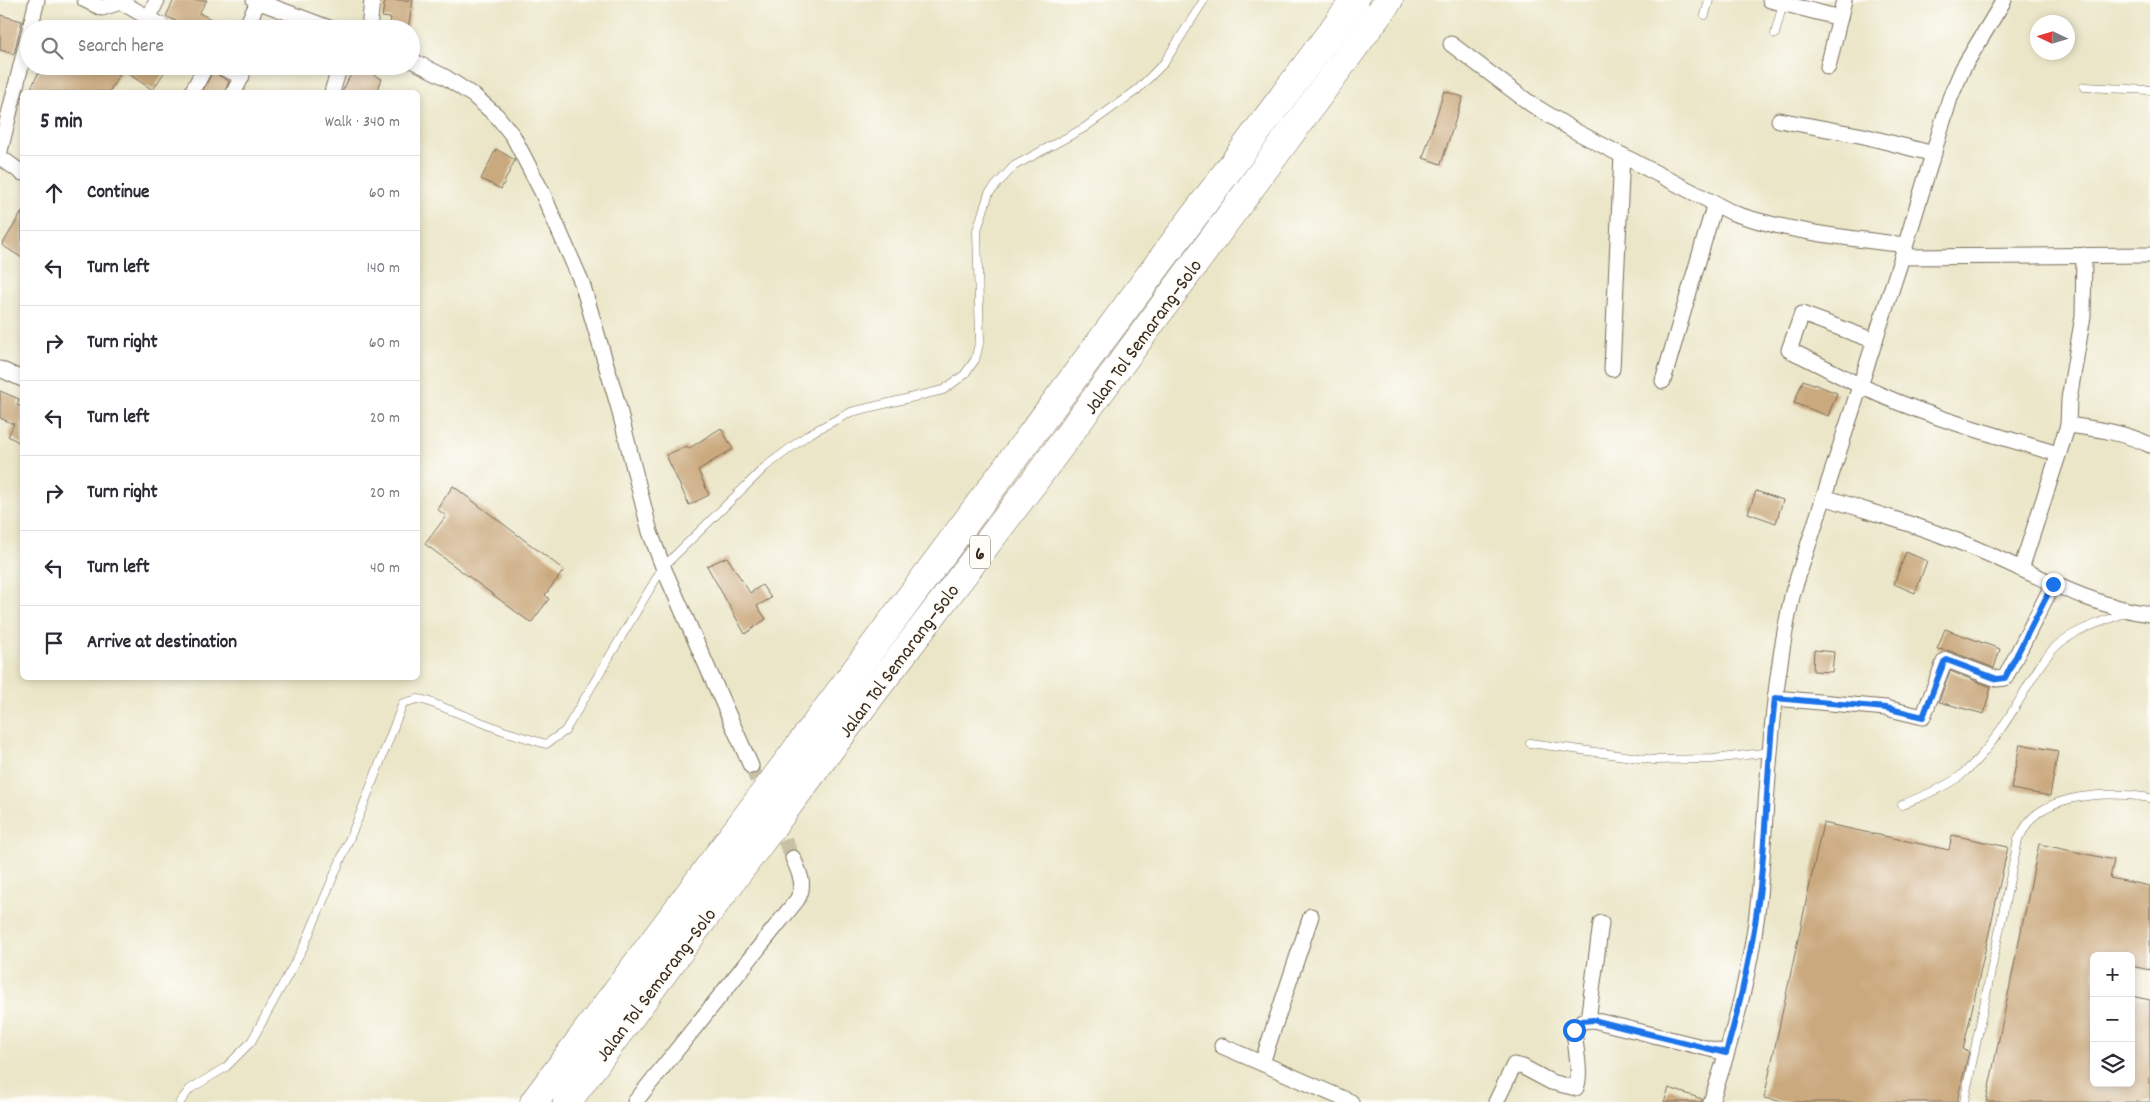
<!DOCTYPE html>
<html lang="en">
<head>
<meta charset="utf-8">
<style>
	:root { --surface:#fff; --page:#f2f2f3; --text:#2b2b33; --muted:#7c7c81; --line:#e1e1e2 }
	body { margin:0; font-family:Dekko,sans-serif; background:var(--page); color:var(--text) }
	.controls { position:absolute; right:15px; bottom:15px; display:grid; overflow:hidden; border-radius:8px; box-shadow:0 2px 8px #0003 }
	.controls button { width:45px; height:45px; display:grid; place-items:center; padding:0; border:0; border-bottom:1px solid var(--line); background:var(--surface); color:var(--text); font:25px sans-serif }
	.compass { position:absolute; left:2030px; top:15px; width:45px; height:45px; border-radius:50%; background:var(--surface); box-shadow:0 2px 8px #0003; rotate:274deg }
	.stop { position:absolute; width:15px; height:15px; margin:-11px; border:4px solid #1a73e8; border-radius:50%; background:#fff }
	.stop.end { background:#1a73e8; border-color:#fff; box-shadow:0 1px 5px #0008 }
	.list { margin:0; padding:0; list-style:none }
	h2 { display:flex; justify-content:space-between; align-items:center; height:65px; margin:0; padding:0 20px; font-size:21px }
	h2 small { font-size:16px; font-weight:400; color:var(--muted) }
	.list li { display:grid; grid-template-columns:32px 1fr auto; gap:15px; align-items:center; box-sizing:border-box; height:75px; padding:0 20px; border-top:1px solid var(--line) }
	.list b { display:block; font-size:19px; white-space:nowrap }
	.list em { font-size:16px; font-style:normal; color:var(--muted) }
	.icon { flex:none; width:28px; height:28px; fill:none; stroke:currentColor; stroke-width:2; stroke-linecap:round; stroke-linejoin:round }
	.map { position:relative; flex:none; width:2150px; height:1102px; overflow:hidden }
	.search { position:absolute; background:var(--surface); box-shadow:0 2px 8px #0003; left:20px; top:20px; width:400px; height:55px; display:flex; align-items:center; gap:12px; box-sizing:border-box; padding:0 18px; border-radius:28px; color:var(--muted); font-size:19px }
	.panel { position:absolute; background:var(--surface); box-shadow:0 2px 8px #0003; left:20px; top:90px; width:400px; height:590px; border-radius:8px }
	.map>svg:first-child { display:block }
</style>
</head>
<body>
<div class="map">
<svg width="2150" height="1102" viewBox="0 0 2150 1102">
	<rect width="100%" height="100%" fill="#fdfcf7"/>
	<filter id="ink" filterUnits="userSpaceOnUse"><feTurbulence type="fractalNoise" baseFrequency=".02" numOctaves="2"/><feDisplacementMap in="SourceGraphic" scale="10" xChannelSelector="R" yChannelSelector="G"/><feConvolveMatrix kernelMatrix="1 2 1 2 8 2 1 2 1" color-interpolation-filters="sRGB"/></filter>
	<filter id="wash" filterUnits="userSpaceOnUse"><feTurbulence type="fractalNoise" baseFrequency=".0096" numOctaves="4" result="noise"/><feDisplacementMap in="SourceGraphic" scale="20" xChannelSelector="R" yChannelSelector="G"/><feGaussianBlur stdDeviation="1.12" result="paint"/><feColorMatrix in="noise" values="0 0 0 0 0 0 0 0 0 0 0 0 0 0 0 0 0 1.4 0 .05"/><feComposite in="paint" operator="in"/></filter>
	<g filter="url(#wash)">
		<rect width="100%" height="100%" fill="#ebe6c8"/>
		<g id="blocks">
			<g fill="#caa97e">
				<path d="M174 0H207L199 13 230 29H190L166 16Z"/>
				<path d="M385 0H413L408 29H389L391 18 382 17Z"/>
				<path d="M0 15 22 21 14 54 0 50Z"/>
				<path d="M42 66H168L153 90 122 70 109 92H29Z"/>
				<path d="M355 66 382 79 376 92H342Z"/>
				<path d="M215 67 218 75 229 81 225 92H202Z"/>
				<path d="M1444 91 1463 97 1441 164 1423 158Z"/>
				<path d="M496 149 515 160 501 189 481 179Z"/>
				<path d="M22 212V258L2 245Z"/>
				<path d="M1803 380 1837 393 1828 416 1794 403Z"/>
				<path d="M0 391 19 399 17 405 22 407V444L8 436 14 424 0 418Z"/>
				<path d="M721 428 733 449 698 470 709 495 689 505 666 455 687 446 688 449Z"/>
				<path d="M453 486 564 570 545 595 549 599 531 623 425 544 446 516 437 509Z"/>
				<path d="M1756 491 1783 500 1776 523 1748 513Z"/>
				<path d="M1906 552 1927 561 1915 593 1894 584Z"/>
				<path d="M727 557 750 593 762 585 771 598 757 606 766 619 745 634 707 566Z"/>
				<path d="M1945 629 2000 649 1994 668 1950 651 1937 649Z"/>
				<path d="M1814 650 1834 652 1832 672 1813 671Z"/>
				<path d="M1950 671 1991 687 1984 714 1939 702Z"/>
				<path d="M2020 744 2058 751 2050 796 2011 789Z"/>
				<path d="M1823 823 1949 850 1952 835 2008 847 1963 1050 1969 1051 1957 1102H1784L1764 1098Z"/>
				<path d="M2039 844 2114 860 2110 878 2150 886V970L2131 966V956H2094V1083H2131V996L2150 1000V1102H1986Z"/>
				<path d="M1669 1088 1702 1099V1102H1664Z"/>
			</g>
		</g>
	</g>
	<g filter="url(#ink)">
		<use href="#blocks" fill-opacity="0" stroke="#796c5a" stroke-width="1"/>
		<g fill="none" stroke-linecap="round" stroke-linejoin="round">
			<g stroke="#c8c0a6" stroke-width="15" stroke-dasharray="15 8" stroke-linecap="butt">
				<path d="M751 766 765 798"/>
				<path d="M775 819 793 858"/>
			</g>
			<g stroke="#796c5a" stroke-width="9">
				<g id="lane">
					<path d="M1705 15 1709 0"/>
					<path d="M1775 34 1783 3"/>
					<path d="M2084 87 2150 90"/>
					<path d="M1530 743 1654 760 1713 759 1770 752"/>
					<path d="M1902 805C1921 796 1943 789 1960 776 1985 756 2002 728 2019 701 2030 682 2043 656 2061 642 2080 628 2105 621 2127 612"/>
					<path d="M180 1102 190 1089 226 1067 251 1042 304 946 360 814 403 703 418 699 427 701 504 731 546 744 565 731 663 567 765 467 809 434 851 412 943 390 964 375 975 360 980 340 977 230 989 193 1014 166 1084 128 1137 90 1164 63 1204 0"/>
					<path d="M1964 1102 2018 840C2022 833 2027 822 2033 817 2060 792 2116 792 2150 798"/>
				</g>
			</g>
			<g stroke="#796c5a" stroke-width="17">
				<g id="street">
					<path d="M85 0 102 8 121 2 161 25 163 29"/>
					<path d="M254 0 332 29"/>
					<path d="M1770 0 1840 18"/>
					<path d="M149 17 157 0"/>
					<path d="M30 29 37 0"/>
					<path d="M245 29 258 2"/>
					<path d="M369 29 372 0"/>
					<path d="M1451 44 1531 104 1575 131 1733 213C1788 232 1848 238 1905 245"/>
					<path d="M411 60 445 77 474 96 497 116 513 136 542 192 582 283 618 405 650 532 663 567 751 766"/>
					<path d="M1828 67 1844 0"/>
					<path d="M225 69 242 76 234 92"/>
					<path d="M192 92 206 66"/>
					<path d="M332 92 340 66"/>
					<path d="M1779 120 1864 136 1934 154"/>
					<path d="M0 151 29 33"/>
					<path d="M0 157 22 173"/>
					<path d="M1902 257 2150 255"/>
					<path d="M1875 341 1802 314 1789 350C1814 361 1836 374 1861 386 1923 416 1992 434 2058 454"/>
					<path d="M0 369 22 379"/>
					<path d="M1612 369 1622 155"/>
					<path d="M1663 381 1715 203"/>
					<path d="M2068 425C2096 429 2123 432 2150 445"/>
					<path d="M1824 497C1876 514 1929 528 1979 550 2036 574 2089 606 2150 614"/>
					<path d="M2021 569 2068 425 2069 399 2083 316 2084 255"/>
					<path d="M1775 698 1886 708 1923 717 1944 662 1947 660 1997 679 2005 678 2053 584"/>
					<path d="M1588 1020 1601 923"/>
					<path d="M1222 1046 1351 1102"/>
					<path d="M1262 1063 1311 916"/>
					<path d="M635 1102 797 900C806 885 800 874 793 858"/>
					<path d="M1496 1102 1514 1065 1523 1067 1551 1082 1576 1088C1582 1074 1575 1047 1574 1030L1582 1021 1593 1020 1726 1053"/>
					<path d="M1711 1102C1735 1032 1754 959 1760 885 1768 787 1771 688 1793 592L1902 257 1950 98 1963 68 2004 0"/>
				</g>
			</g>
			<g stroke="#796c5a" stroke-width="29">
				<g id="highway">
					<path d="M534 1102 1355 0"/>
					<path d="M567 1102 831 748 1033 483 1389 0"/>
				</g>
			</g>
			<use href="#lane" stroke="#fff" stroke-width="8"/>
			<use href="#street" stroke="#fff" stroke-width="15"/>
			<use href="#highway" stroke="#fff" stroke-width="28"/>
		</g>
	</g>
	<g fill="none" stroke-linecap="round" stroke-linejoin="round" filter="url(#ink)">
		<path stroke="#1a73e8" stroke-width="6" d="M1574 1030 1582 1021 1593 1020 1726 1053C1742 998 1753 945 1760 888 1767 825 1767 761 1775 698L1886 708 1923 717 1944 662 1947 660 1997 679 2005 678 2053 584"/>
	</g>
	<g text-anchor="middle" stroke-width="4" stroke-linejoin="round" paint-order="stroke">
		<rect fill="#fdfcf7" stroke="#75695f" stroke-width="1" x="970" y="535.5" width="20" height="33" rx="4"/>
		<g font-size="19" font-weight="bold" fill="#3b2a1e">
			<text x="980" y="559">6</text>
		</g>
		<g font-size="20" fill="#3b2a1e" stroke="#fdfcf7">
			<text transform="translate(1142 336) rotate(-54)" y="7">Jalan Tol Semarang–Solo</text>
			<text transform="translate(898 660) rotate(-53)" y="7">Jalan Tol Semarang–Solo</text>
			<text transform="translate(655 984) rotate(-53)" y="7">Jalan Tol Semarang–Solo</text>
		</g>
	</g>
</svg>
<div class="controls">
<button>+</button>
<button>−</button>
<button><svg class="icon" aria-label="layers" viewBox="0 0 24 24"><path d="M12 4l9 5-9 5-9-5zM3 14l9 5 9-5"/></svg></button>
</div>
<svg class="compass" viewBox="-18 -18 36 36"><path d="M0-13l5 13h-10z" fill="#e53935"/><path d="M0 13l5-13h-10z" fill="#7c7c81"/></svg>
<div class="stop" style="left:1574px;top:1030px"></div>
<div class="stop end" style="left:2053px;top:584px"></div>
<div class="search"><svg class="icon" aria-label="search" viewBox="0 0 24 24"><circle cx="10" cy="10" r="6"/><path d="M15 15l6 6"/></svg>Search here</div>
<section class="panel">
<h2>5 min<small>Walk · 340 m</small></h2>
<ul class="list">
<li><svg class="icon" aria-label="ahead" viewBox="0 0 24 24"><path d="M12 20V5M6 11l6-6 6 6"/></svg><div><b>Continue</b></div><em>60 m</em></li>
<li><svg class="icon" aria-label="left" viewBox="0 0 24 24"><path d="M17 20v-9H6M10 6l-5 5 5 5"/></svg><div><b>Turn left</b></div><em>140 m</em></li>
<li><svg class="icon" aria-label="right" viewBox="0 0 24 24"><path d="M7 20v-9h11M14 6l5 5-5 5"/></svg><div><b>Turn right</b></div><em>60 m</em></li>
<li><svg class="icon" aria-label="left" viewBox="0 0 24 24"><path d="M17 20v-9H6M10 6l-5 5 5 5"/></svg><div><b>Turn left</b></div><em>20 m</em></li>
<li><svg class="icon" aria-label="right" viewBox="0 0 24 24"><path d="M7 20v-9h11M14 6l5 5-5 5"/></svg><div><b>Turn right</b></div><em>20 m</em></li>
<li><svg class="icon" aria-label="left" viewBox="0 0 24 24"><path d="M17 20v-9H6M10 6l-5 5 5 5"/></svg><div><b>Turn left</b></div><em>40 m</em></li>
<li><svg class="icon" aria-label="arrive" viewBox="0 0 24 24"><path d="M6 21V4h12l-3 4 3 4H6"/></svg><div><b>Arrive at destination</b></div></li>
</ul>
</section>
</div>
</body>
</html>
